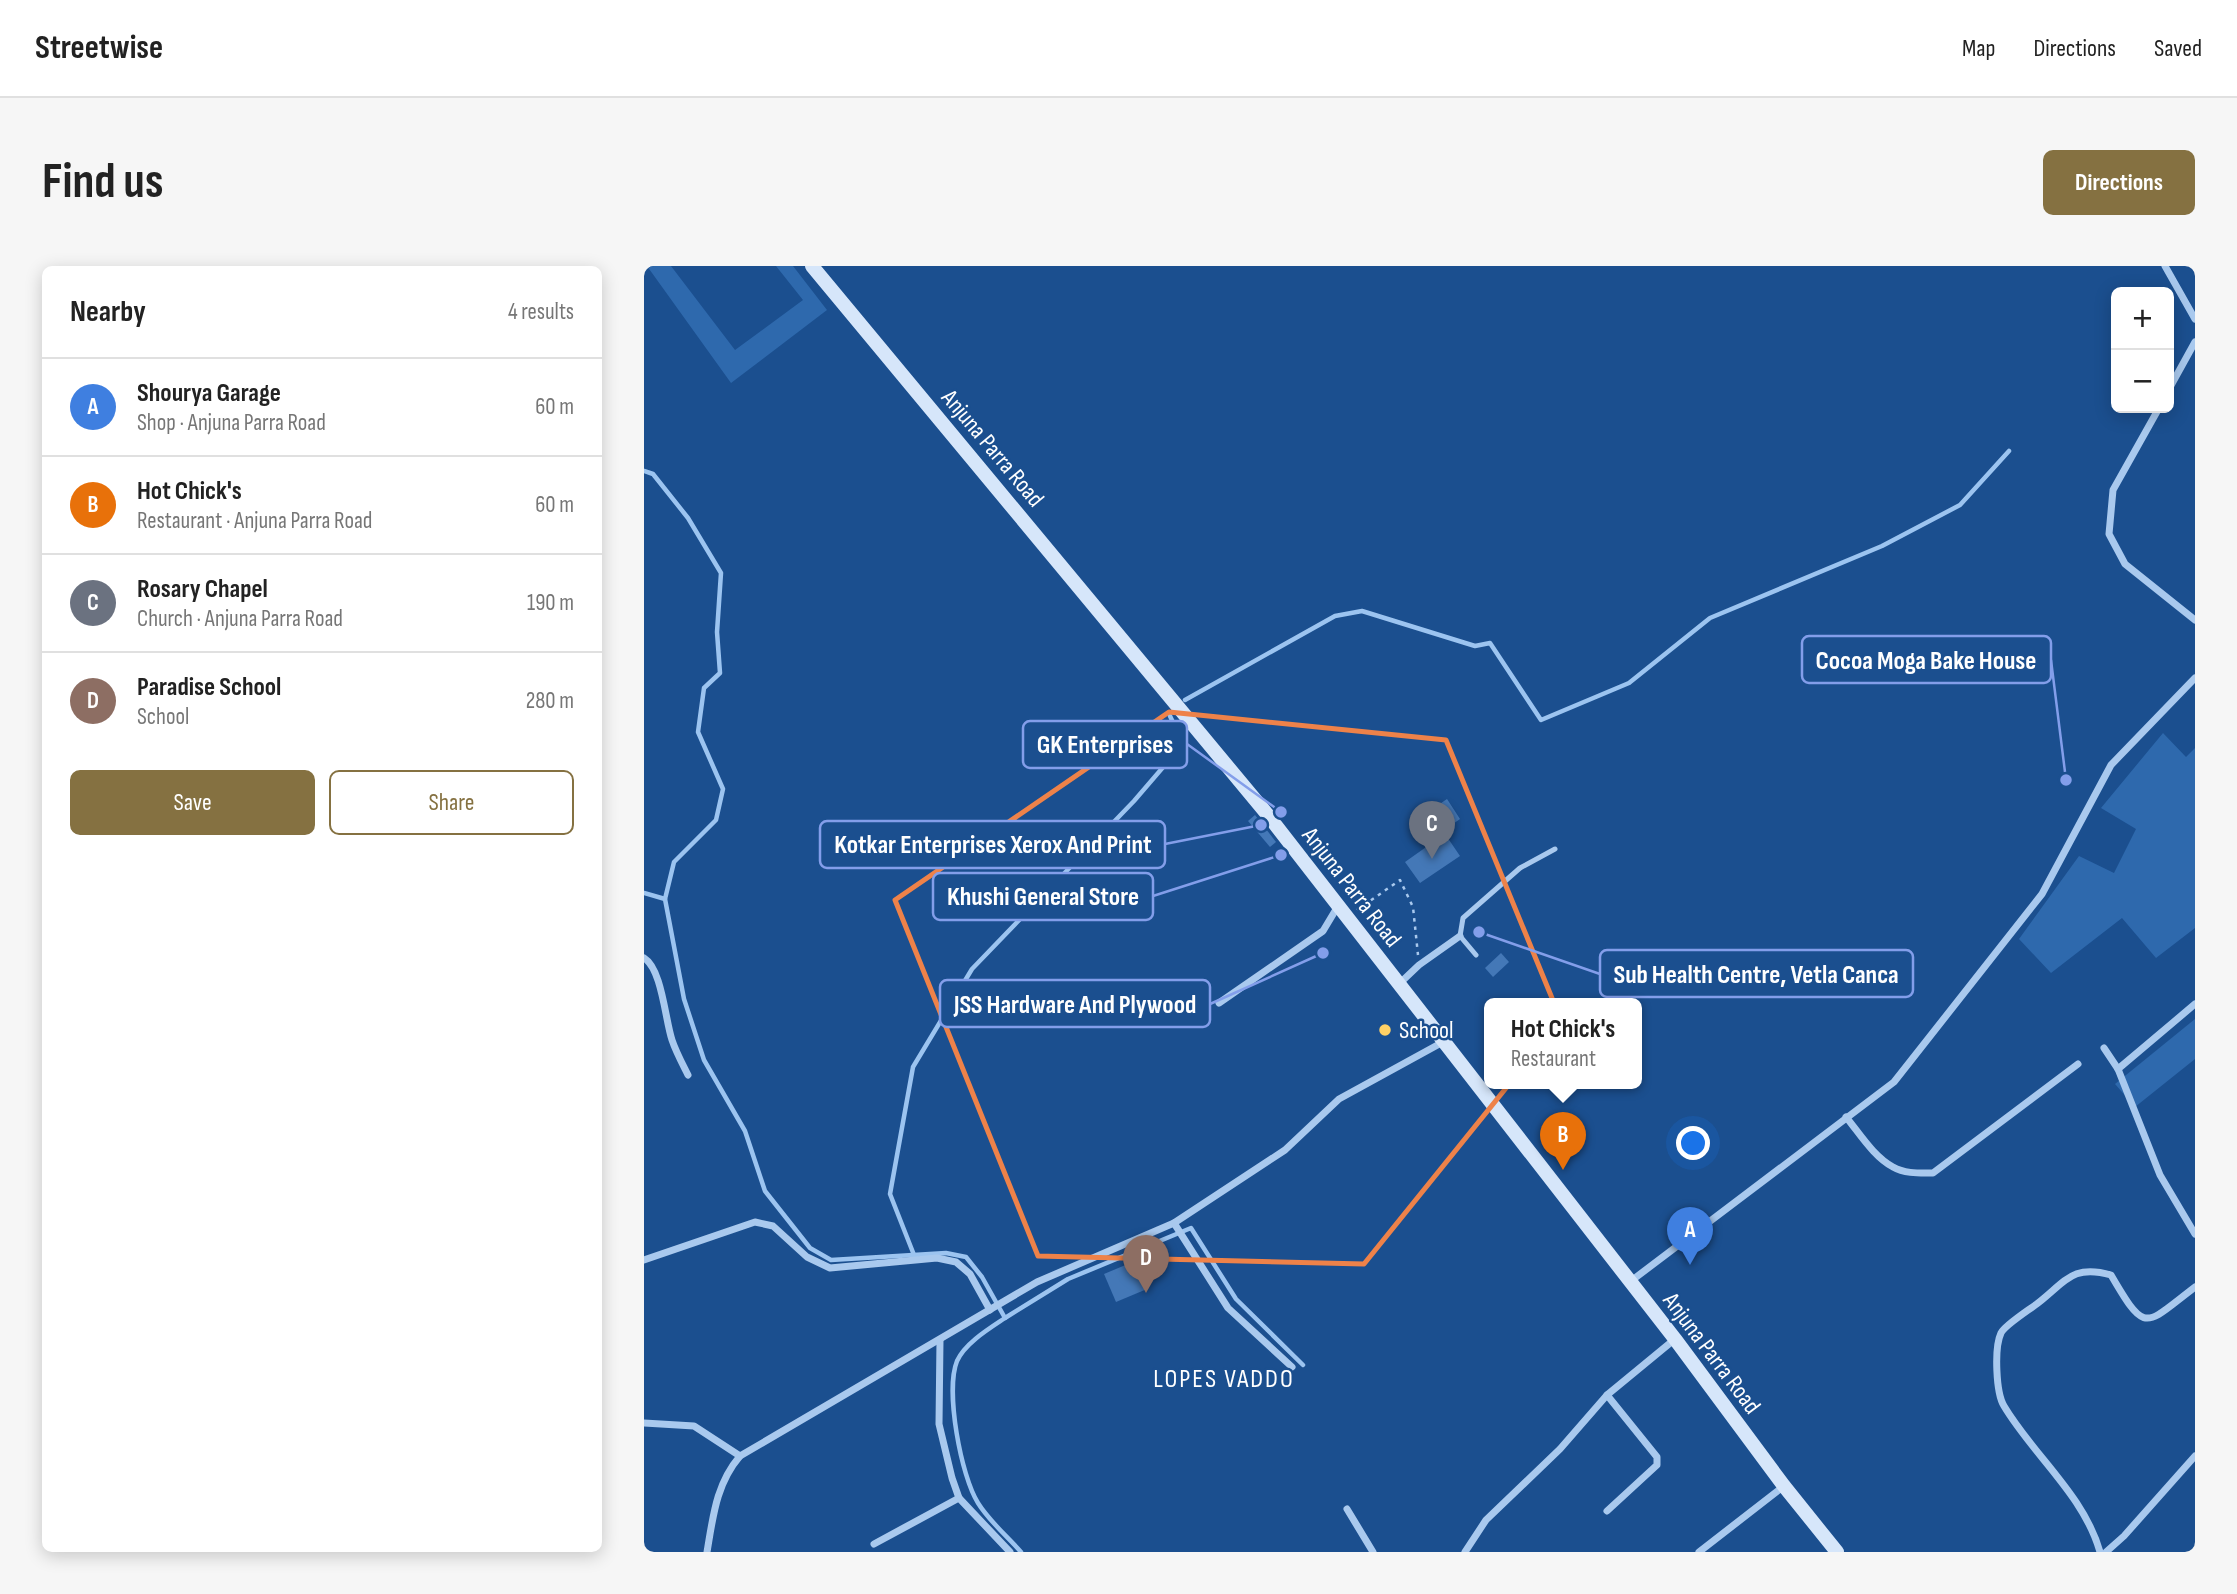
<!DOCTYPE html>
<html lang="en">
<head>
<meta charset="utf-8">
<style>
	:root { --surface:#fff; --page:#f6f6f6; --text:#222; --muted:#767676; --line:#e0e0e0; --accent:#857141 }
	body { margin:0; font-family:"Sofia Sans Condensed",sans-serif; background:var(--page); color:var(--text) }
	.controls { position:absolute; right:21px; top:21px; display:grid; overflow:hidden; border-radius:10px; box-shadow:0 4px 18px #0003 }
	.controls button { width:63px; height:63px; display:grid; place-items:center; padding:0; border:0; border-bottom:2px solid var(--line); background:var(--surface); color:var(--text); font:35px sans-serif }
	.you { position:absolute; left:1050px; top:878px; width:24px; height:24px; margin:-18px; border:5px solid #fff; border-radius:50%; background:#1a73e8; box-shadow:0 0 0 10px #1a73e833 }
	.badge { display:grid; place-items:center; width:46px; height:46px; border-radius:50%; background:var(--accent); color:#fff; font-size:23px; font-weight:700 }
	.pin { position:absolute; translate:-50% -58px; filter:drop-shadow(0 2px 4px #0008) }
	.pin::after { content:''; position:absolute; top:37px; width:24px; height:21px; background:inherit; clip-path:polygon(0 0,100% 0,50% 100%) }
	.popup { position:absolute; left:840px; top:732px; width:158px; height:91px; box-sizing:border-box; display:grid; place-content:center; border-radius:10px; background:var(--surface); filter:drop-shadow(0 2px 5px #0005); font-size:23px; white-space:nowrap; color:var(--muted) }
	.popup b { font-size:26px; color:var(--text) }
	.popup::after { content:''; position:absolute; left:50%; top:100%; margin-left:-14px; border:14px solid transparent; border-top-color:var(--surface) }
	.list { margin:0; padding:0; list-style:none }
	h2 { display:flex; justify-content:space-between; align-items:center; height:91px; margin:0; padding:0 28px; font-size:30px }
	h2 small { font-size:23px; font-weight:400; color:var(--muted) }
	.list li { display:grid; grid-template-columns:46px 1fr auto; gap:21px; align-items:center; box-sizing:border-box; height:98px; padding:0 28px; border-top:2px solid var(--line) }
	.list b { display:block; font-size:26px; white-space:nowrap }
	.list p { margin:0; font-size:23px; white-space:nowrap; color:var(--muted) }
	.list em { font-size:23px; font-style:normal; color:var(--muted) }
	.actions { display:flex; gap:14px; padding:21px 28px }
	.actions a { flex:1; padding:16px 0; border:2px solid var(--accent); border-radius:10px; text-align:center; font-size:24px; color:var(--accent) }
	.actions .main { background:var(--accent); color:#fff }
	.map { position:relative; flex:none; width:1551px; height:1286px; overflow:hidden; border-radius:10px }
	header { display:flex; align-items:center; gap:42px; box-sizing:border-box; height:98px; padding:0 35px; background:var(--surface); border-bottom:2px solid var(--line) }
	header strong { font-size:33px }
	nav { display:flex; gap:38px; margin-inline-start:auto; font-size:24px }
	.intro { display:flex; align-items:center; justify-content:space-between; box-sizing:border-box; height:168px; padding:0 42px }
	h1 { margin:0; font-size:49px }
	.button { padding:18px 32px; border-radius:10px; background:var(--accent); color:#fff; font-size:24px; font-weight:700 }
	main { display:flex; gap:42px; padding:0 42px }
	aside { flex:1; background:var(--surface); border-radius:10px; box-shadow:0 4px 18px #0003 }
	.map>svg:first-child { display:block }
</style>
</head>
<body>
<header>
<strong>Streetwise</strong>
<nav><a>Map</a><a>Directions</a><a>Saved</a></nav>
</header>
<div class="intro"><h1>Find us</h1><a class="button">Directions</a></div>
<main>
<aside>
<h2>Nearby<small>4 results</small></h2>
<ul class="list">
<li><span class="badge" style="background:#3f7fe0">A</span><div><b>Shourya Garage</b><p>Shop · Anjuna Parra Road</p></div><em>60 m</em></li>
<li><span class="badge" style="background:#e8710a">B</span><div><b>Hot Chick's</b><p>Restaurant · Anjuna Parra Road</p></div><em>60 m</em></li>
<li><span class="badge" style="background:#6b7280">C</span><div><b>Rosary Chapel</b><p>Church · Anjuna Parra Road</p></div><em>190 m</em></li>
<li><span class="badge" style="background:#8d6e63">D</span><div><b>Paradise School</b><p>School</p></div><em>280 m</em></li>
</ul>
<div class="actions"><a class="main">Save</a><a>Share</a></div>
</aside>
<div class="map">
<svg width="1551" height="1286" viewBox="0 0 1551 1286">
	<rect width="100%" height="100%" fill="#1b4f8f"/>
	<g fill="#2e69ad">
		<path d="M3 0H27L91 84 159 34 132 0H149L183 44 87 117Z"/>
		<path d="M1519 467 1542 491 1551 482V662L1512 692 1478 652 1407 707 1375 673 1435 590 1470 607 1492 563 1457 542Z"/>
		<path d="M1551 753V793L1491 841 1471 818Z"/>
	</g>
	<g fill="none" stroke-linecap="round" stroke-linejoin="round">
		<g stroke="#9cc4f0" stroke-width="4.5">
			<path d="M0 205 9 208 44 252 77 307 73 366 76 407 60 422 54 466 79 523 72 554 30 596 21 633 40 733 60 794 101 865 121 925 166 982 187 994 302 987 322 991 338 1011 361 1052C346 1062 321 1077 313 1095 301 1125 317 1210 334 1237 345 1255 363 1270 377 1286"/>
			<path d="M541 434 691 350 718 345 831 380 846 377 897 454 985 417 1066 352 1238 280 1316 239 1365 185"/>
			<path d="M0 627 21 633"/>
			<path d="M270 989 246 928 269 801 328 703 490 535 539 478 526 450"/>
			<path d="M361 1052 424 1013 547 962 592 1033 659 1099"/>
		</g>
	</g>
	<g fill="#4478b7">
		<path d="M803 533 816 553 799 565 816 590 776 617 761 596 785 579 769 556Z"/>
		<path d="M611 549 632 576 626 581 604 555Z"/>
		<path d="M857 687 865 696 849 711 841 702Z"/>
		<path d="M491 995 503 1023 472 1036 460 1008Z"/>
	</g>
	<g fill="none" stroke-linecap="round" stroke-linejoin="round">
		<path stroke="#a9c9ee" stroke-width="2.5" stroke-dasharray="3.5 5" stroke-linecap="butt" d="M713 644 756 614 769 641 774 689"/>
		<path stroke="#a9c9ee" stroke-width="5" d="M832 689 816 670 819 652 876 602 911 583"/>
		<g stroke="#a9c9ee" stroke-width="7">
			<path d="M1521 0 1551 53"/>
			<path d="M1525 123 1551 76"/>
			<path d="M1515 142 1469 224 1465 268 1481 298 1551 354"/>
			<path d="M0 692C18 703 21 753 28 774 32 786 38 797 44 809"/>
			<path d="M755 718 775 699 816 670"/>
			<path d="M575 737 679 665 694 640"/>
			<path d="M1460 782 1474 803 1516 909 1551 968"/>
			<path d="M1474 803 1551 738"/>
			<path d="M1202 851C1216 868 1230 891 1249 901 1261 908 1276 907 1289 907L1434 798"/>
			<path d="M530 957 584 1042 648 1101"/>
			<path d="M0 994 111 956 129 960 163 991 186 1002 293 992 312 996 326 1008 346 1044"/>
			<path d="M987 1015 1250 816 1398 628 1467 499 1551 412"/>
			<path d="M296 1074 295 1158 308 1212 315 1232 366 1286"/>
			<path d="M0 1157 50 1160 96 1190"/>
			<path d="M703 1243 729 1286"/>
			<path d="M963 1245 1013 1199V1191L963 1129"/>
			<path d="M230 1278 315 1232"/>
			<path d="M63 1286C69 1251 72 1218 96 1190L393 1016 530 957 641 884 695 833 799 776"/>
			<path d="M821 1286 842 1254 916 1183 963 1129 1031 1073"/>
			<path d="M1055 1286 1140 1220"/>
			<path d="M1456 1286C1440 1229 1389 1189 1360 1140 1352 1127 1350 1082 1357 1067 1361 1059 1385 1044 1394 1037 1422 1015 1429 998 1467 1009 1502 1069 1500 1060 1551 1021"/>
			<path d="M1462 1286 1480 1270 1551 1190"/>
		</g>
		<path stroke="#d6e6fa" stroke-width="14" d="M168 0 623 548 1031 1073 1140 1220 1193 1286"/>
	</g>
	<path fill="none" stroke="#ee8249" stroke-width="5" stroke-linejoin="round" d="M525 446 802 474 917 754 720 998 394 990 251 634Z"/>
	<circle fill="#ffd166" stroke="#1b4f8f" stroke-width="2.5" cx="741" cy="764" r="7"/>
	<g text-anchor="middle" stroke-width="5" stroke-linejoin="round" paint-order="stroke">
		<g font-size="24" fill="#fff" stroke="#1b4f8f">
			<text transform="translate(349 182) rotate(50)" y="8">Anjuna Parra Road</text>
			<text transform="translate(708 621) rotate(52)" y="8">Anjuna Parra Road</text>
			<text transform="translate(1068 1087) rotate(53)" y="8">Anjuna Parra Road</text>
		</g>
		<g font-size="24" fill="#fff" stroke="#1b4f8f" text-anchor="start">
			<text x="755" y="772">School</text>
		</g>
		<g font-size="26" letter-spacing="2" fill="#fff" stroke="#1b4f8f">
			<text x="580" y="1121">LOPES VADDO</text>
		</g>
	</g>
	<path fill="none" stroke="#839eea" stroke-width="2.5" d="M1422 514L1407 394M637 546L543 478M617 559L521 578M637 589L509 630M835 666L956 708M679 687L566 738"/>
	<g fill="#839eea" stroke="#1b4f8f" stroke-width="2.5">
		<circle cx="1422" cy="514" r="7"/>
		<circle cx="637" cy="546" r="7"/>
		<circle cx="617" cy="559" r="7"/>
		<circle cx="637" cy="589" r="7"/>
		<circle cx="835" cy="666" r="7"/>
		<circle cx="679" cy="687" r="7"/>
	</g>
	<g fill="#1b4f8f" stroke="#839eea" stroke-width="2.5">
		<rect x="1158" y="370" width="249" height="47" rx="7"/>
		<rect x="379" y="455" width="164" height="47" rx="7"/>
		<rect x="176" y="555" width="345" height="47" rx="7"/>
		<rect x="289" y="607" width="220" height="47" rx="7"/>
		<rect x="956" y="684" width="313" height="47" rx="7"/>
		<rect x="296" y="714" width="270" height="47" rx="7"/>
	</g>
	<g font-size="26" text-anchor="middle" font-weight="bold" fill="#fff">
		<text x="1282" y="403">Cocoa Moga Bake House</text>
		<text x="461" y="487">GK Enterprises</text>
		<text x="349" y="587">Kotkar Enterprises Xerox And Print</text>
		<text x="399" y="639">Khushi General Store</text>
		<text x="1112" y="717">Sub Health Centre, Vetla Canca</text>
		<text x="431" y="747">JSS Hardware And Plywood</text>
	</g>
</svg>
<div class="controls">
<button>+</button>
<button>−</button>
</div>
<div class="you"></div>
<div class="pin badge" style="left:1046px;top:999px;background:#3f7fe0">A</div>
<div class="pin badge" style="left:919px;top:904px;background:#e8710a">B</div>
<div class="popup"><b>Hot Chick's</b>Restaurant</div>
<div class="pin badge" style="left:788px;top:593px;background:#6b7280">C</div>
<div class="pin badge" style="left:502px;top:1027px;background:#8d6e63">D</div>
</div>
</main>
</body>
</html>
